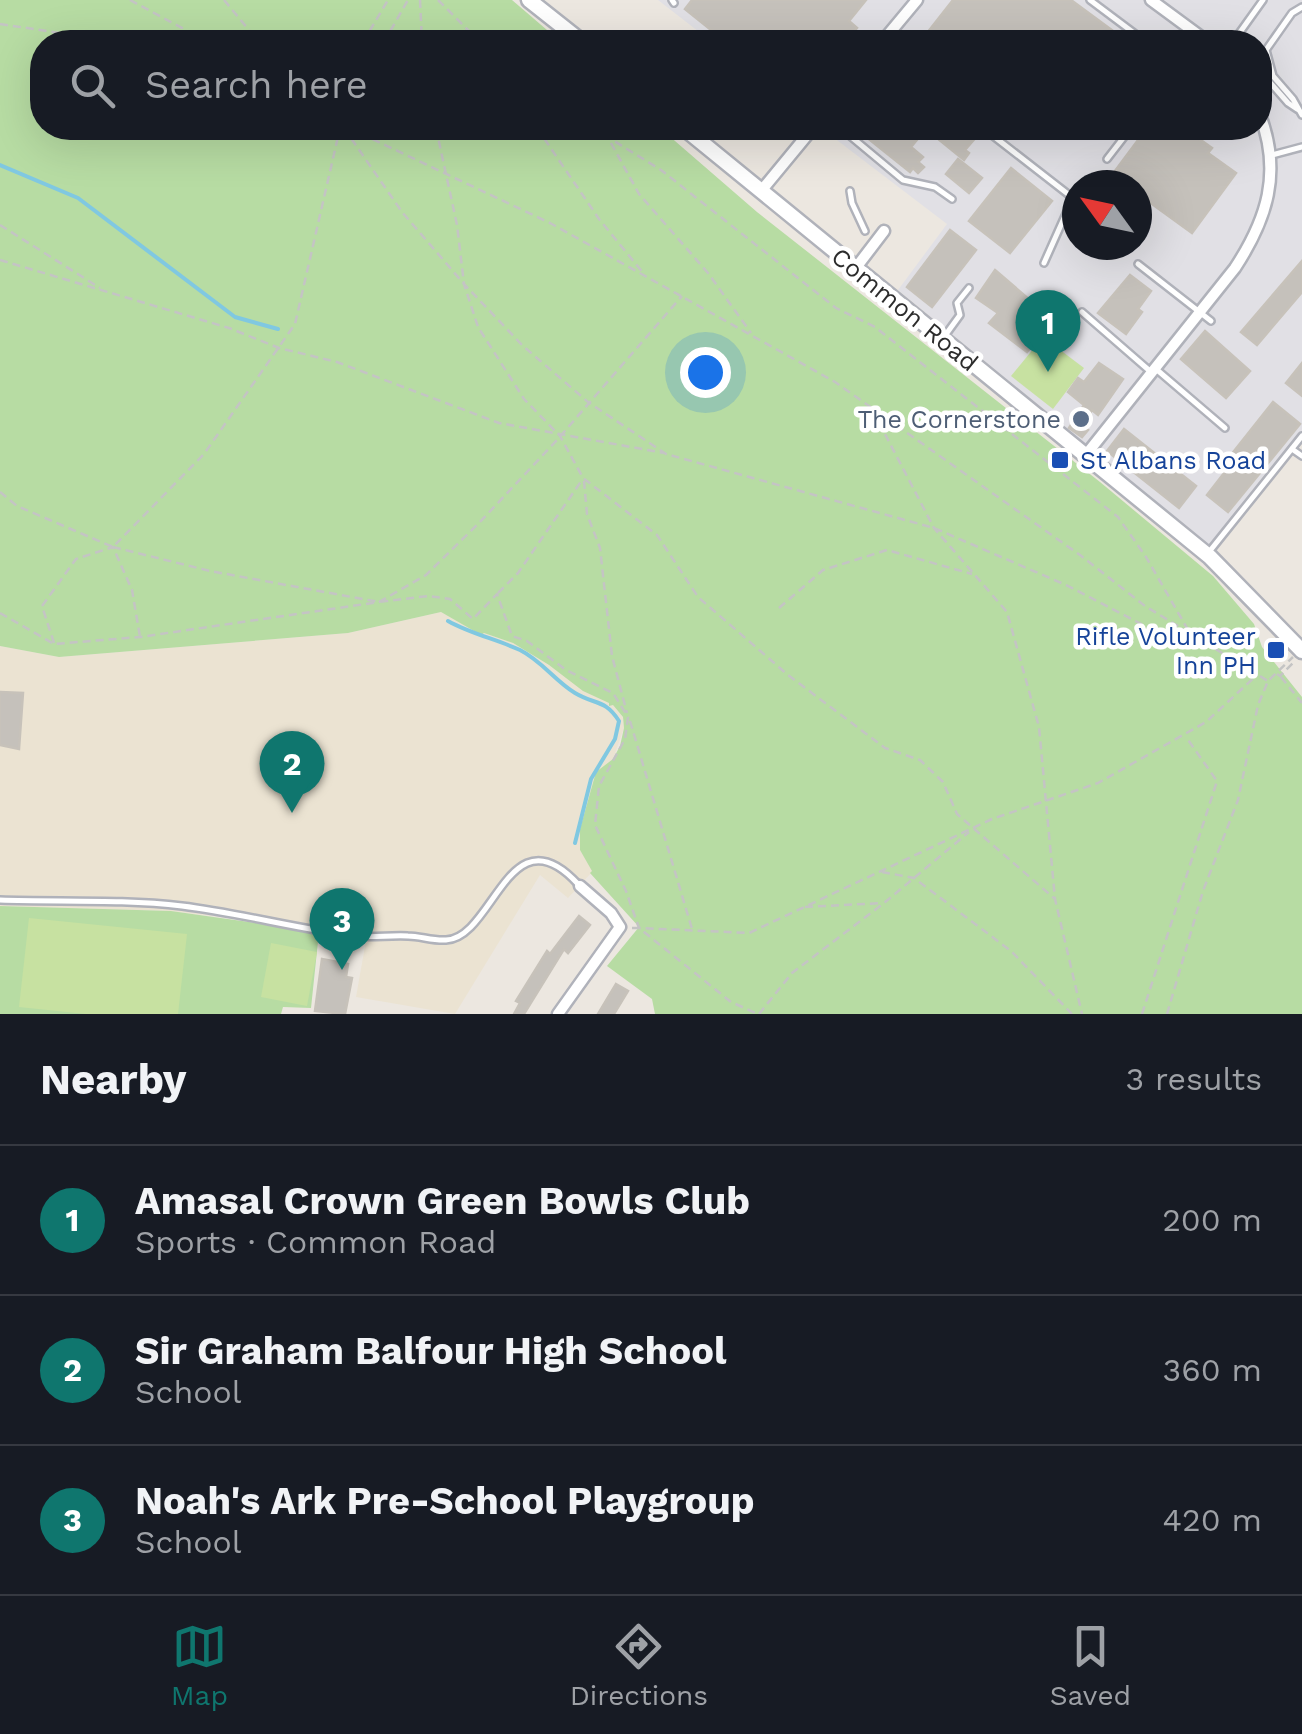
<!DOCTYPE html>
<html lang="en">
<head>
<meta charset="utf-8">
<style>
	:root { --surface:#171b24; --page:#242831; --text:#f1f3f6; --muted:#9ea1a6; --line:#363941; --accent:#0f766e }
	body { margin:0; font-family:"Work Sans",sans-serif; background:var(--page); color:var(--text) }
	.compass { position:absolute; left:1062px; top:170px; width:90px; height:90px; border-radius:50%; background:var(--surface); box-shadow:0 10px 40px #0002; rotate:303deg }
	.you { position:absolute; left:705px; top:372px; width:35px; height:35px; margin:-25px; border:8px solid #fff; border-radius:50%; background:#1a73e8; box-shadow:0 0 0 15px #1a73e833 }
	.badge { display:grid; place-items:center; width:65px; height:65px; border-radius:50%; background:var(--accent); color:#fff; font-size:32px; font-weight:700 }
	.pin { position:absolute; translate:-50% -82px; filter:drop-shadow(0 2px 5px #0008) }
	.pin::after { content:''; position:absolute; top:52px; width:35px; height:30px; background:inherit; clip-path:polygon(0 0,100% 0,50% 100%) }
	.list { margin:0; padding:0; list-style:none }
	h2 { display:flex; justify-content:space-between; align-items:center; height:130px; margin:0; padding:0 40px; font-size:42px }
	h2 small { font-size:32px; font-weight:400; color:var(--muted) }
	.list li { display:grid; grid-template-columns:65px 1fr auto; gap:30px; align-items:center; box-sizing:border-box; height:150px; padding:0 40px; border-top:2px solid var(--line) }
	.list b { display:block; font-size:38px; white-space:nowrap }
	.list p { margin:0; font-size:32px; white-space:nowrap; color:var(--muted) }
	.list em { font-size:32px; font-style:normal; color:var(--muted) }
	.icon { flex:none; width:55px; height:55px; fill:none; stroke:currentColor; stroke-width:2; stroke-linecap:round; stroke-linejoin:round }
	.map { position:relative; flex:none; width:1302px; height:1014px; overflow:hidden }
	.search { position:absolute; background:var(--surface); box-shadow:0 10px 40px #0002; left:30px; right:30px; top:30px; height:110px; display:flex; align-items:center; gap:25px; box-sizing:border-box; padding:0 35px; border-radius:40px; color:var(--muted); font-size:38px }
	.sheet { height:580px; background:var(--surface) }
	nav { display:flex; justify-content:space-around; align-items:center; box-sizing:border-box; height:140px; border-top:2px solid var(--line); background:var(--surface); font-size:28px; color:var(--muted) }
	nav a { display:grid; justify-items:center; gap:5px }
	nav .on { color:var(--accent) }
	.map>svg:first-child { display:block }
</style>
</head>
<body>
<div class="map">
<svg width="1302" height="1014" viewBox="0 0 1302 1014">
	<rect width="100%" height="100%" fill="#ece7e0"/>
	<path fill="#e1e0e5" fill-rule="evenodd" d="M658 0H1302V440L1214 550 898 290 947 224 821 128H1260V42H712ZM1077 185H1137V245H1077Z"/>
	<path fill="#ebe3d2" d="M441 612 473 629 513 643 612 704 623 717 624 728 613 759 596 773 580 829V850L593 871 568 898 540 875 455 1014 356 997 367 935 171 911 0 906V646L59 657 348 633Z"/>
	<g fill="#b7dca3">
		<path d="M0 0H512L561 42H42V128H660L757 212 1100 482 1213 576 1254 624 1262 647 1302 697V1014H655L652 999 607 966 639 927 590 873 592 871 580 850V829L596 772 613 759 620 746 624 728 623 717 613 705 609 706V703L583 691 549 665 513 643 484 633 481 635 441 612 348 633 59 657 0 646Z"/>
		<path d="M0 906 171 911 319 932 311 1008 283 1007 281 1014H0Z"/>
	</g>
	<g fill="#c7e1a1">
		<path d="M1043 337 1084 368 1053 409 1011 376Z"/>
		<path d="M29 918 187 934 178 1014H86L19 1007Z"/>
		<path d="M271 943 317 952 307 1006 261 997Z"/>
	</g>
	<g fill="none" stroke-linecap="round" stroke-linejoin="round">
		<g stroke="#80c8e1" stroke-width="4">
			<path d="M0 165 78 198 235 317 278 329"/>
			<path d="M448 621C471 634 496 639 520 650 542 661 555 681 575 693 595 705 605 699 619 721L615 739 591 779 575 843"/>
		</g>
	</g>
	<g fill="#c5c1bb" stroke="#c7c2ba" stroke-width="2.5">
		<path d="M692 0H866L849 21 857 28 845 42H726L685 9Z"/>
		<path d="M953 0H1071L1128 42H920Z"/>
		<path d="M855 128H969L978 135 965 150 969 153 964 160 926 129 911 147 923 157 918 162 924 167 918 173 913 168 910 172Z"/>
		<path d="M1147 128H1184L1212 148 1208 153 1236 173 1192 233 1137 193V185H1126L1112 175Z"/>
		<path d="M958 159 982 178 969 193 946 174Z"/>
		<path d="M1011 168 1052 201 1010 253 969 221Z"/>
		<path d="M950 230 976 250 932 307 907 287Z"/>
		<path d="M1302 261V292L1257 345 1241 332Z"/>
		<path d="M995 270 1052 319 1027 352 989 323 998 313 976 298Z"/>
		<path d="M1130 275 1151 291 1138 309 1142 312 1126 334 1098 313Z"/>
		<path d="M1205 331 1250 371 1226 398 1181 359Z"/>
		<path d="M1099 363 1123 379 1098 415 1092 410 1082 426 1088 430 1082 437 1069 428 1084 405 1068 392 1078 378 1084 382Z"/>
		<path d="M1302 363V396L1286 383Z"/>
		<path d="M1273 402 1300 424 1228 512 1207 495 1235 459 1231 455Z"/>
		<path d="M1124 429 1196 486 1179 508 1107 451Z"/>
		<path d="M0 692 23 693 19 749 0 745Z"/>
		<path d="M579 916 590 925 568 953 564 949 524 1014H514L520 1003 516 1001 547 951 550 954Z"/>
		<path d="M322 959 348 964 346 977 352 978 345 1014 315 1011Z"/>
		<path d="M616 984 628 991 614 1014H598Z"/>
	</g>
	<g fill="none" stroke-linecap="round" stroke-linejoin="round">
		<g stroke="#b0b2ba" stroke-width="10">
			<g id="lane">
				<path d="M672 0 674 3"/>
				<path d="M1090 0 1142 39"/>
				<path d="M1302 7 1292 13 1266 50 1273 76 1293 99 1302 115"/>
				<path d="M1239 42 1238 35 1263 0"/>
				<path d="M1260 71 1288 103 1297 109"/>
				<path d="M983 128 1073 198 1044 263"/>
				<path d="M843 130 903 180 935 187 952 199"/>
				<path d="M1272 155 1302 147"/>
				<path d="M1107 159 1131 128"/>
				<path d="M850 191 852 203 865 231"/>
				<path d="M1138 264 1211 321"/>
				<path d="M1082 312 1151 372"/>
				<path d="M944 337 960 315 957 303 969 288"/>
				<path d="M1156 369 1225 428"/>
				<path d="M1292 449 1302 456"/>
				<path d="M1209 552 1302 436"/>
				<path d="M0 900C60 902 123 899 182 906 240 913 297 929 355 936 372 938 390 935 408 936 420 936 433 941 446 940 494 938 509 809 578 884"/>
			</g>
		</g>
		<g stroke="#b0b2ba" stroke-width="15">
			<g id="street">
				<path d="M1151 0 1208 42"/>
				<path d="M882 42 917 0"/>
				<path d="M761 191 813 128"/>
				<path d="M855 269 884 231"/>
				<path d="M1085 456 1235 268C1267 219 1282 173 1260 115"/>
				<path d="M558 1014 620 927 611 913 580 886"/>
			</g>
		</g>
		<g stroke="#b0b2ba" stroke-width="19">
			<g id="secondary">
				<path d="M529 0 582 42"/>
				<path d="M684 128 1210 557 1302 651"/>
			</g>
		</g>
		<g stroke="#c4c4c4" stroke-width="2.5" stroke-dasharray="8 5" stroke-linecap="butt">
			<path d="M130 0 208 42"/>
			<path d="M224 0 259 42"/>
			<path d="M420 0 422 42"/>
			<path d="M438 0 480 42"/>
			<path d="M0 24 120 42"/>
			<path d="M363 42 388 0"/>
			<path d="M384 42 408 0"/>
			<path d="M344 128 402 212 464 284 523 346 588 402 666 454 934 528 1066 585 1151 629 1190 636"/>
			<path d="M349 128 550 223 835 382 1080 555 1145 606 1268 681"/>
			<path d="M436 128 457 225 464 284 478 327 524 399 560 436 583 478 657 535 698 597 788 675 885 748 920 760 943 782 957 814 1055 899"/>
			<path d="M537 128 599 219 644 274"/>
			<path d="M593 128 661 170 836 308 875 327 1118 517 1146 557 1191 635"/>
			<path d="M611 143 639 194 708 273 751 333"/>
			<path d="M0 225 100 288"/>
			<path d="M0 260 229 328 279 348 337 362 499 423 664 453"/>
			<path d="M873 411 934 528 1007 612 1039 727 1055 899 1082 1014"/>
			<path d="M584 481 587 514 600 548 612 656 627 713"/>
			<path d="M0 492 17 506 113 547 204 454 295 324 340 128"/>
			<path d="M113 547 210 571 379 602 428 596 450 599 473 619 497 594 512 636 527 641 566 670 613 693 628 717 625 739 599 786 595 825 626 891 639 928 749 933 992 819 1098 783 1206 722 1257 675"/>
			<path d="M498 593 518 573 582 480"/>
			<path d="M779 608 823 570 887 550 972 574"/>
			<path d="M0 613 54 644 140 637 379 602 426 575 480 522 557 440 682 296"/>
			<path d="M54 643 42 606 76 559 113 547 132 590 140 637"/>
			<path d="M1277 674 1280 676 1293 663"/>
			<path d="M1281 677 1302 703"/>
			<path d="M630 721 692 929"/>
			<path d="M882 872 914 878 1011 951 1072 1014"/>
			<path d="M805 907 882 903"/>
			<path d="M632 928H639L731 1002 758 1014"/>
			<path d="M759 1014 792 973 884 903 969 832"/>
			<path d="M1142 1014 1217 781 1186 737"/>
			<path d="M1167 1014 1203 891 1238 800 1258 705 1268 681 1293 657"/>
		</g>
		<use href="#lane" stroke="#fff" stroke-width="5"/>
		<use href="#street" stroke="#fff" stroke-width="10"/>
		<use href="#secondary" stroke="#fff" stroke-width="14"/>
	</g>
	<circle fill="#5c6f8a" stroke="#fff" stroke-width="4" cx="1081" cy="419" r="10"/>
	<g fill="#1a4fb4" stroke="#fff" stroke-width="4">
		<rect x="1050" y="450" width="20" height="20" rx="5"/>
		<rect x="1266" y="640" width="20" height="20" rx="5"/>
	</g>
	<g text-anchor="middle" stroke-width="9" stroke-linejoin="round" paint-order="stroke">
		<g font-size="25" fill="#2c2c2c" stroke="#fff">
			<text transform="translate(905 309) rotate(39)" y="9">Common Road</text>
		</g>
		<g font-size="25" fill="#4e5e75" stroke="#fff" text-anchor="end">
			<text x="1061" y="428">The Cornerstone</text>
		</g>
		<g font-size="25" fill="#164399" stroke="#fff" text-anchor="start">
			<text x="1080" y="469">St Albans Road</text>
			<text x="1256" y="645" text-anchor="end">Rifle Volunteer<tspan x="1256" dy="29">Inn PH</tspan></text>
		</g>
	</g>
</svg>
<svg class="compass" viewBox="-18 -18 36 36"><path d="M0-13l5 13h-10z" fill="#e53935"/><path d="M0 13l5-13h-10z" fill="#9ea1a6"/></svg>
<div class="you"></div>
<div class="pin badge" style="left:1048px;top:372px">1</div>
<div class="pin badge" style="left:292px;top:813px">2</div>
<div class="pin badge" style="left:342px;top:970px">3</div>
<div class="search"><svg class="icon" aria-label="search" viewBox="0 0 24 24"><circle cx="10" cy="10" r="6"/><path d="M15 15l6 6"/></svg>Search here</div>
</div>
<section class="sheet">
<h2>Nearby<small>3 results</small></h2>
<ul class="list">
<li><span class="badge">1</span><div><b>Amasal Crown Green Bowls Club</b><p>Sports · Common Road</p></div><em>200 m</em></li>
<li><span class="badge">2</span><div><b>Sir Graham Balfour High School</b><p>School</p></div><em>360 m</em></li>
<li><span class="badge">3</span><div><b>Noah's Ark Pre-School Playgroup</b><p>School</p></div><em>420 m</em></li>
</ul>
</section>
<nav>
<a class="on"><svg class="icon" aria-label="map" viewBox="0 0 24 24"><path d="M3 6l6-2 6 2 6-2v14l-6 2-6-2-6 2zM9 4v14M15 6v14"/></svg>Map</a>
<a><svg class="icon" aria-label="directions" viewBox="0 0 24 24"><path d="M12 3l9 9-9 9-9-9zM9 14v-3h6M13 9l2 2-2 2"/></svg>Directions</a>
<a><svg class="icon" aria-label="saved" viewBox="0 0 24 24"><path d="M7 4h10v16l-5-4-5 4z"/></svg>Saved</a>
</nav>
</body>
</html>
